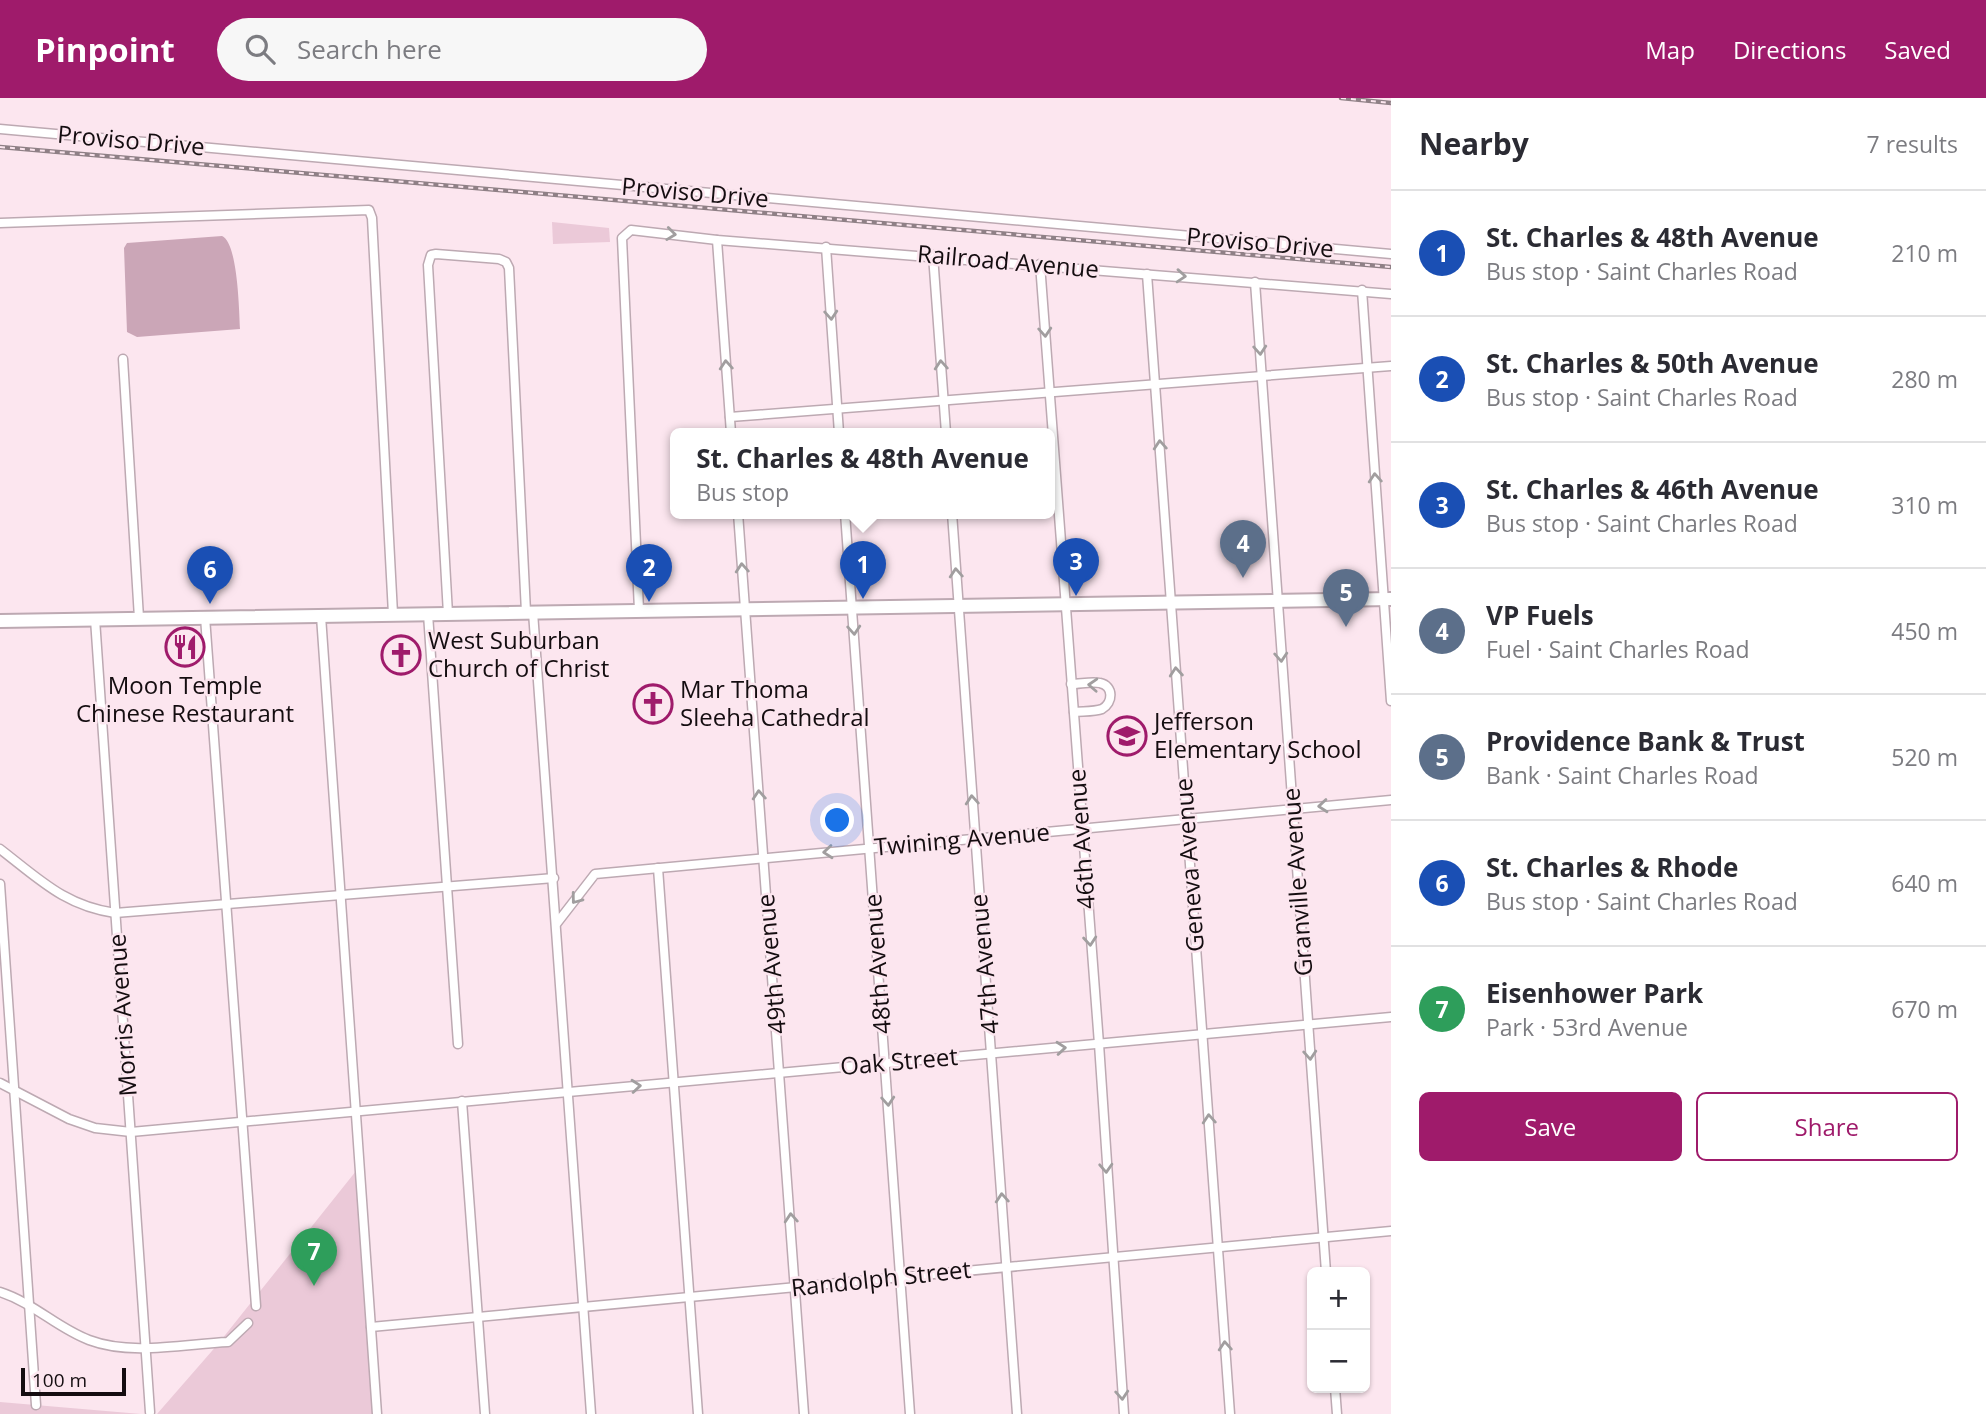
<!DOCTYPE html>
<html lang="en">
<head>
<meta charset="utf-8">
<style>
	:root { --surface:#fff; --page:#f7f7f7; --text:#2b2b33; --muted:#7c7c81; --line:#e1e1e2; --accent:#9f1b6b }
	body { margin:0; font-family:"Open Sans",sans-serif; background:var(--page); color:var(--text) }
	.controls { position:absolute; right:21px; bottom:21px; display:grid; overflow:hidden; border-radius:10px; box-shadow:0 2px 5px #0004 }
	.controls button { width:63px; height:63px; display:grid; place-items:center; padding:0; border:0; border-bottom:2px solid var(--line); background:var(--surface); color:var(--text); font:35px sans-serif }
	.scale { position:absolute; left:21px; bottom:18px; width:105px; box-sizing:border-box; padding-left:7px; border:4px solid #140d10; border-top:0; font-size:19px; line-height:24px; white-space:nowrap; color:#140d10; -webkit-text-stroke:5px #fce6ef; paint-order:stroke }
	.you { position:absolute; left:838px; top:723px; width:24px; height:24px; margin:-18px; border:5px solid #fff; border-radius:50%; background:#1a73e8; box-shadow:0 0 0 10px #1a73e833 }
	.badge { display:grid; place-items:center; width:46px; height:46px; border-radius:50%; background:var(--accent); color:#fff; font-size:23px; font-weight:700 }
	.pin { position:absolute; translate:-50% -58px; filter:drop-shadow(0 2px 4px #0008) }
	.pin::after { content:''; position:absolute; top:37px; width:24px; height:21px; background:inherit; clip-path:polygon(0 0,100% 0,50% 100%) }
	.popup { position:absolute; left:670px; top:330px; width:385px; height:91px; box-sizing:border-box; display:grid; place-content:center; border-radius:10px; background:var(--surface); filter:drop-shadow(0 2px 5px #0005); font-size:23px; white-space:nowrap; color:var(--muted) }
	.popup b { font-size:26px; color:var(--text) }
	.popup::after { content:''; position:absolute; left:50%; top:100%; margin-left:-14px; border:14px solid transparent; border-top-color:var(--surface) }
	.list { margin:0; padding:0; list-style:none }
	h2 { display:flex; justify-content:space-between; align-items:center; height:91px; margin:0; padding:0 28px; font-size:30px }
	h2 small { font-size:23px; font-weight:400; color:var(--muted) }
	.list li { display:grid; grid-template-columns:46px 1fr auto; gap:21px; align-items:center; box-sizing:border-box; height:126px; padding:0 28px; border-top:2px solid var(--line) }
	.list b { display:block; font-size:26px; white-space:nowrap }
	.list p { margin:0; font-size:23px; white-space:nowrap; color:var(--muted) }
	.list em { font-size:23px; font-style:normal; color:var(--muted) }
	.actions { display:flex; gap:14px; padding:21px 28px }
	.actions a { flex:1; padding:16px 0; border:2px solid var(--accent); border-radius:10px; text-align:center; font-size:24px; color:var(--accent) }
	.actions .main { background:var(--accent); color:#fff }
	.icon { flex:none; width:38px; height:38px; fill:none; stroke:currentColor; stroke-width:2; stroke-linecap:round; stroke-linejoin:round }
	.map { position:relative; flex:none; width:1391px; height:1316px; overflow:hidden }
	header { display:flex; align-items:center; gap:42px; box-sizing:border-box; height:98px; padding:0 35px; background:var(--accent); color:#fff }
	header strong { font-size:33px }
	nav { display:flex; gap:38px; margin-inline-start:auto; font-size:24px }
	.search { width:490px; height:63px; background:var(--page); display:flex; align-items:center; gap:18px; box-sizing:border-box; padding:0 24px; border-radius:38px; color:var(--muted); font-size:26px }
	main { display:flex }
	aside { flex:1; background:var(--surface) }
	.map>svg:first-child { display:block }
</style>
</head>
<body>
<header>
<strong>Pinpoint</strong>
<div class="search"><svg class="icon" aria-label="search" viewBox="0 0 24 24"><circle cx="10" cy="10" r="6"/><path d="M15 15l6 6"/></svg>Search here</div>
<nav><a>Map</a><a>Directions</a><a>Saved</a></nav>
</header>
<main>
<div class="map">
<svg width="1391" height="1316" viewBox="0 0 1391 1316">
	<rect width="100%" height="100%" fill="#fce6ef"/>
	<g fill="#ebc9d8">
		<path d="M552 124 609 130 610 144 553 146Z"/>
		<path d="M356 1073 375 1316H157L218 1246Z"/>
		<path d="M0 1304 141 1316H0Z"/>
	</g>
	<path fill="#cba6b7" d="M222 138C238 145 239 213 240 231L137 239 127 234 124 150 127 145Z"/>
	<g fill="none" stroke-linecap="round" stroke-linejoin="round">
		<g stroke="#bda9b2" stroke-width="11">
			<g id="street">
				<path d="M0 31 1391 156"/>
				<path d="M0 125 369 112 372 120 393 516"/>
				<path d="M717 142 731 335"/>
				<path d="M826 149 839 335"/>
				<path d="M933 157 946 335"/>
				<path d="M1040 166 1099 946 1124 1316"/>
				<path d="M1147 176 1230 1316"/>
				<path d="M1255 184 1326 1174"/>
				<path d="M1362 192 1391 603"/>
				<path d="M123 261 139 520"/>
				<path d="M730 319 1391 268"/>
				<path d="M738 415 804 1316"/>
				<path d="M845 415 910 1316"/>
				<path d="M952 415 1017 1316"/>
				<path d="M639 512 622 140 631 132 717 142 1391 196"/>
				<path d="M533 514 591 1316"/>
				<path d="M428 516 458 946"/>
				<path d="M448 516 428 167 431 157 436 156 499 161 506 164 509 170 526 514"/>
				<path d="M321 518 377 1316"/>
				<path d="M205 519 256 1208"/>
				<path d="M95 521 150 1314"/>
				<path d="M1071 586C1080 586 1092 583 1100 585 1114 588 1113 605 1102 611 1094 614 1082 613 1074 614"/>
				<path d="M0 751C39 781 65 808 115 815L554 780"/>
				<path d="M658 770 698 1316"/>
				<path d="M0 786 36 1307"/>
				<path d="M557 825 595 776 1391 702"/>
				<path d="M0 985 69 1021 95 1030 131 1034 1391 919"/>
				<path d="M462 1003 485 1316"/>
				<path d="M0 1194C34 1205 57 1230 89 1242 131 1258 185 1246 228 1244L248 1225"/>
				<path d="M371 1229 1391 1133"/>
				<path d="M1335 1290 1337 1316"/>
			</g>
		</g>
		<g stroke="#bda9b2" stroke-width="16">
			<path id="secondary" d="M0 523 1391 501"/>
		</g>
		<use href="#street" stroke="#fff" stroke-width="8"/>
		<use href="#secondary" stroke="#fff" stroke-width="12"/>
		<g stroke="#8f8086" stroke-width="4.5">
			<g id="rail">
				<path d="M1341 0 1391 5"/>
				<path d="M0 49 1391 169"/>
			</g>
		</g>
		<use href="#rail" stroke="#fce6ef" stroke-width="2" stroke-dasharray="5" stroke-linecap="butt"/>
	</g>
	<defs><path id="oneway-chevron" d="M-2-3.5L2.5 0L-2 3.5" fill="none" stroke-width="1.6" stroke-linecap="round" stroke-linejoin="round" transform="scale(1.75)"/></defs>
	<g stroke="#a19e9f">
		<use href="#oneway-chevron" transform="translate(671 136) rotate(7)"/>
		<use href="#oneway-chevron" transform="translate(1181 178) rotate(4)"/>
		<use href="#oneway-chevron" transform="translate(831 217) rotate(86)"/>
		<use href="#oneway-chevron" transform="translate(1045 234) rotate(86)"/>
		<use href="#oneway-chevron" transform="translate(1260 252) rotate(86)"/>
		<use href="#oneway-chevron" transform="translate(726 267) rotate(-94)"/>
		<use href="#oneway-chevron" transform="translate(941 267) rotate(-94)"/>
		<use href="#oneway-chevron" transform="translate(1160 347) rotate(-94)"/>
		<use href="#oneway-chevron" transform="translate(1375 380) rotate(-94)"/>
		<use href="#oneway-chevron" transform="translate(742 470) rotate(-94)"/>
		<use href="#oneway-chevron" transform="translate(956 475) rotate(-94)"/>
		<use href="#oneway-chevron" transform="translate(854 532) rotate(86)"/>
		<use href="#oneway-chevron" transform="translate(1281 559) rotate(86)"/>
		<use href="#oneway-chevron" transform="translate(1176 574) rotate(-95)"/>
		<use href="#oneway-chevron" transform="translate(1093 587) rotate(-177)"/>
		<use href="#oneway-chevron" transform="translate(759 697) rotate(-94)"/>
		<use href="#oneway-chevron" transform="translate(972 702) rotate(-94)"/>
		<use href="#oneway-chevron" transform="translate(1323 708) rotate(175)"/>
		<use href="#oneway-chevron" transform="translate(828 754) rotate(175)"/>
		<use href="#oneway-chevron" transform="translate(576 801) rotate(127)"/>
		<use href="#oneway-chevron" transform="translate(1090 843) rotate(85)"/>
		<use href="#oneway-chevron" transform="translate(1061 950) rotate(-5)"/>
		<use href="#oneway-chevron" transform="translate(1310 957) rotate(86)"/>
		<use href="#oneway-chevron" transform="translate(636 988) rotate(-5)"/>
		<use href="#oneway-chevron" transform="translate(888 1003) rotate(86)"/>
		<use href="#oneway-chevron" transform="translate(1209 1021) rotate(-94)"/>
		<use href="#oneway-chevron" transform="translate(1106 1070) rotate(87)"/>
		<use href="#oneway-chevron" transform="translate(1002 1100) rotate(-94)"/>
		<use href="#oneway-chevron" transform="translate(791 1120) rotate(-94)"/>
		<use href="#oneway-chevron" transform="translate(1225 1248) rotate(-94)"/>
		<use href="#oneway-chevron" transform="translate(1122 1297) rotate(86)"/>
	</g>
	<defs>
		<g id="restaurant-ring" transform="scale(2.0125)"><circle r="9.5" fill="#fce6ef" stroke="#9f1b6b" stroke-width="1.5"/><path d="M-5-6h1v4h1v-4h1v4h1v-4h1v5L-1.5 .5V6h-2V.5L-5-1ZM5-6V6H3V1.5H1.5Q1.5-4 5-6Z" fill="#9f1b6b"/></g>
		<g id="church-ring" transform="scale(2.0125)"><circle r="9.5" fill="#fce6ef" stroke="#9f1b6b" stroke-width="1.5"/><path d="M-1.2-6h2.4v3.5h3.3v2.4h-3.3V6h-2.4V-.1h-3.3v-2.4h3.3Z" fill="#9f1b6b"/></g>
		<g id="school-ring" transform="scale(2.0125)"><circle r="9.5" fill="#fce6ef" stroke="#9f1b6b" stroke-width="1.5"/><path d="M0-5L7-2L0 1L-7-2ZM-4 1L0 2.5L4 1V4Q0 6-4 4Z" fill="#9f1b6b"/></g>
	</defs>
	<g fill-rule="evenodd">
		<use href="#restaurant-ring" x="185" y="549"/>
		<use href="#church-ring" x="401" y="557"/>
		<use href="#church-ring" x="653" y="606"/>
		<use href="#school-ring" x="1127" y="638"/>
	</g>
	<g text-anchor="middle" stroke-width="5" stroke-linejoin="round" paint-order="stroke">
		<g font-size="24" fill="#140d10" stroke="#fce6ef">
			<text transform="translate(131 43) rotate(5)" y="8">Proviso Drive</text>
			<text transform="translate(695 95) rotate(5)" y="8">Proviso Drive</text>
			<text transform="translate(1260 145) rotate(5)" y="8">Proviso Drive</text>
			<text transform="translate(1008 164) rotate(5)" y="8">Railroad Avenue</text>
			<text transform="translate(1082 741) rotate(-94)" y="8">46th Avenue</text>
			<text transform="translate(962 742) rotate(-5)" y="8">Twining Avenue</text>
			<text transform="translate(1190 767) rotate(-94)" y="8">Geneva Avenue</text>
			<text transform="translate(1298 784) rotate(-94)" y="8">Granville Avenue</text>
			<text transform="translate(772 866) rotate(-95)" y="8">49th Avenue</text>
			<text transform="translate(878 866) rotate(-94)" y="8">48th Avenue</text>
			<text transform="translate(985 866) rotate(-95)" y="8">47th Avenue</text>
			<text transform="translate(123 917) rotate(-94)" y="8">Morris Avenue</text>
			<text transform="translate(899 964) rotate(-5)" y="8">Oak Street</text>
			<text transform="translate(881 1181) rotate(-6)" y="8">Randolph Street</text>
		</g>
		<g font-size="24" fill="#140d10" stroke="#fce6ef" text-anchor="start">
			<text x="428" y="551">West Suburban<tspan x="428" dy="28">Church of Christ</tspan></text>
			<text x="185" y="596" text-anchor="middle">Moon Temple<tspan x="185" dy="28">Chinese Restaurant</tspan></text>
			<text x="680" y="600">Mar Thoma<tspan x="680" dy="28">Sleeha Cathedral</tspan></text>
			<text x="1154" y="632">Jefferson<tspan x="1154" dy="28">Elementary School</tspan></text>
		</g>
	</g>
</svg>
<div class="controls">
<button>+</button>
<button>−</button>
</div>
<div class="scale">100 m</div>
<div class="you"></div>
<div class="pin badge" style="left:863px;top:501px;background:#1a4fb4">1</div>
<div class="popup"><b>St. Charles &amp; 48th Avenue</b>Bus stop</div>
<div class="pin badge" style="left:649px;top:504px;background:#1a4fb4">2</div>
<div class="pin badge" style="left:1076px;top:498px;background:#1a4fb4">3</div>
<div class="pin badge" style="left:1243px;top:480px;background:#5c6f8a">4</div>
<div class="pin badge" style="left:1346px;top:529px;background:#5c6f8a">5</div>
<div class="pin badge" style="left:210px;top:506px;background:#1a4fb4">6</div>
<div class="pin badge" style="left:314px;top:1188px;background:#2e9e5b">7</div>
</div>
<aside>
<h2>Nearby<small>7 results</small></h2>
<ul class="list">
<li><span class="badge" style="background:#1a4fb4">1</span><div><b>St. Charles &amp; 48th Avenue</b><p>Bus stop · Saint Charles Road</p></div><em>210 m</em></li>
<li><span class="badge" style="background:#1a4fb4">2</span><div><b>St. Charles &amp; 50th Avenue</b><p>Bus stop · Saint Charles Road</p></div><em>280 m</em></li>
<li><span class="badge" style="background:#1a4fb4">3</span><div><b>St. Charles &amp; 46th Avenue</b><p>Bus stop · Saint Charles Road</p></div><em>310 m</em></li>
<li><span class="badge" style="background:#5c6f8a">4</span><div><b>VP Fuels</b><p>Fuel · Saint Charles Road</p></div><em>450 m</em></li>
<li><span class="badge" style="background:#5c6f8a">5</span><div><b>Providence Bank &amp; Trust</b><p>Bank · Saint Charles Road</p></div><em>520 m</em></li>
<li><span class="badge" style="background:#1a4fb4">6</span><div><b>St. Charles &amp; Rhode</b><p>Bus stop · Saint Charles Road</p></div><em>640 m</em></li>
<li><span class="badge" style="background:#2e9e5b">7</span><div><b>Eisenhower Park</b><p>Park · 53rd Avenue</p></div><em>670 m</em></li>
</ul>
<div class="actions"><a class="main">Save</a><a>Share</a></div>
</aside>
</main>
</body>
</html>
